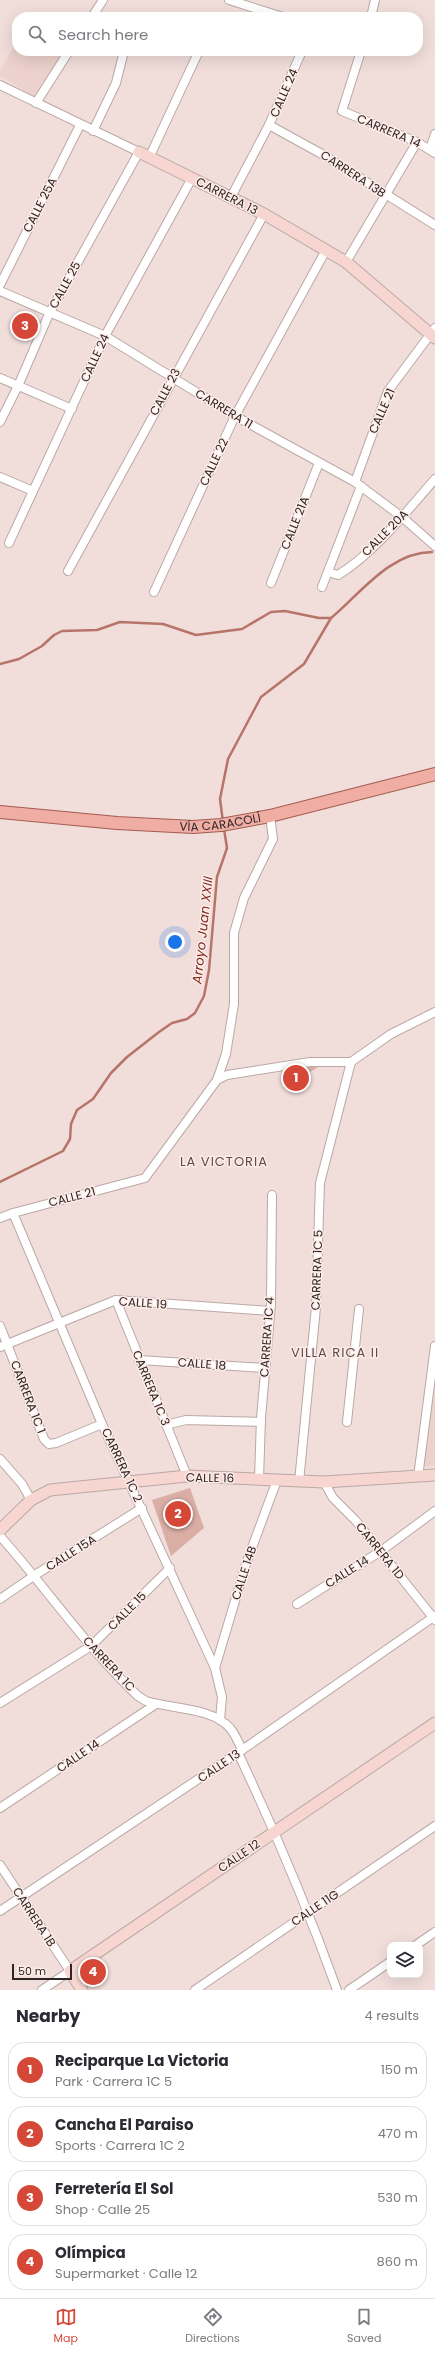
<!DOCTYPE html>
<html lang="en">
<head>
<meta charset="utf-8">
<style>
	:root { --surface:#fff; --page:#f2f2f3; --text:#2b2b33; --muted:#7c7c81; --line:#e1e1e2; --accent:#d54838 }
	body { margin:0; font-family:Poppins,sans-serif; background:var(--page); color:var(--text) }
	.controls { position:absolute; right:12px; bottom:12px; display:grid; overflow:hidden; border-radius:8px; box-shadow:0 4px 16px #0002 }
	.controls button { width:36px; height:36px; display:grid; place-items:center; padding:0; border:0; border-bottom:1px solid var(--line); background:var(--surface); color:var(--text); font:20px sans-serif }
	.scale { position:absolute; left:12px; bottom:10px; width:60px; box-sizing:border-box; padding-left:4px; border:2px solid #2d2625; border-top:0; font-size:11px; line-height:14px; white-space:nowrap; color:#2d2625; -webkit-text-stroke:3px #feece8; paint-order:stroke }
	.you { position:absolute; left:175px; top:942px; width:14px; height:14px; margin:-10px; border:3px solid #fff; border-radius:50%; background:#1a73e8; box-shadow:0 0 0 6px #1a73e833 }
	.badge { display:grid; place-items:center; width:26px; height:26px; border-radius:50%; background:var(--accent); color:#fff; font-size:13px; font-weight:700 }
	.pin { position:absolute; translate:-50% -50%; border:2px solid #fff; box-shadow:0 1px 4px #0006 }
	.list { margin:0; padding:0; list-style:none }
	h2 { display:flex; justify-content:space-between; align-items:center; height:52px; margin:0; padding:0 16px; font-size:17px }
	h2 small { font-size:13px; font-weight:400; color:var(--muted) }
	.list li { display:grid; grid-template-columns:26px 1fr auto; gap:12px; align-items:center; box-sizing:border-box; height:56px; margin:0 8px 8px; padding:0 8px; border:1px solid var(--line); border-radius:16px }
	.list b { display:block; font-size:15px; white-space:nowrap }
	.list p { margin:0; font-size:13px; white-space:nowrap; color:var(--muted) }
	.list em { font-size:13px; font-style:normal; color:var(--muted) }
	.icon { flex:none; width:22px; height:22px; fill:none; stroke:currentColor; stroke-width:2; stroke-linecap:round; stroke-linejoin:round }
	.map { position:relative; flex:none; width:435px; height:1990px; overflow:hidden }
	.search { position:absolute; background:var(--surface); box-shadow:0 4px 16px #0002; left:12px; right:12px; top:12px; height:44px; display:flex; align-items:center; gap:10px; box-sizing:border-box; padding:0 14px; border-radius:16px; color:var(--muted); font-size:15px }
	.sheet { height:308px; background:var(--surface) }
	nav { display:flex; justify-content:space-around; align-items:center; box-sizing:border-box; height:56px; border-top:1px solid var(--line); background:var(--surface); font-size:11px; color:var(--muted) }
	nav a { display:grid; justify-items:center; gap:2px }
	nav .on { color:var(--accent) }
	.map>svg:first-child { display:block }
</style>
</head>
<body>
<div class="map">
<svg width="435" height="1990" viewBox="0 0 435 1990">
	<rect width="100%" height="100%" fill="#f1dedb"/>
	<g fill="#ecd1cc">
		<path d="M17 41V51L62 53 35 96 0 76V71Z"/>
		<path d="M435 1377V1466L423 1467Z"/>
	</g>
	<g fill="#daada5">
		<path d="M315 1063 318 1067 293 1083 287 1072Z"/>
		<path d="M190 1488 204 1528 171 1556 152 1500Z"/>
	</g>
	<g fill="none" stroke-linecap="round" stroke-linejoin="round">
		<g stroke="#b77469" stroke-width="2.5">
			<path d="M0 664 19 659 42 646 54 635 62 631 97 630 120 622 163 624 196 635 242 629 271 612 285 611 319 618H331C360 594 390 552 432 552"/>
			<path d="M223 822 220 799 228 759 261 697 304 664 331 618"/>
			<path d="M0 1182 63 1151 70 1139 71 1124 77 1110 93 1099 111 1073 127 1057 159 1032 172 1023 187 1019 195 1013 204 996 209 970 217 877 227 848 224 829"/>
		</g>
		<g stroke="#baa8a5" stroke-width="10">
			<g id="street">
				<path d="M229 0 283 17"/>
				<path d="M92 17 103 0"/>
				<path d="M371 17 375 0"/>
				<path d="M361 51 342 111 417 142 435 153"/>
				<path d="M0 85 139 152 49 314 18 386 0 422"/>
				<path d="M36 103 69 51"/>
				<path d="M269 125 320 153 435 225"/>
				<path d="M93 131 116 83 124 51"/>
				<path d="M430 149 435 134"/>
				<path d="M149 158 198 53"/>
				<path d="M231 197 269 125 302 51"/>
				<path d="M346 262 417 142"/>
				<path d="M0 285 80 125"/>
				<path d="M0 291 105 336 235 416 355 482 402 517 435 546"/>
				<path d="M0 378 72 409"/>
				<path d="M0 477 33 491"/>
				<path d="M355 482 388 391 435 328"/>
				<path d="M9 543 105 336 192 178"/>
				<path d="M68 571 264 214"/>
				<path d="M328 572 338 575C373 554 408 510 435 479"/>
				<path d="M271 583 319 463"/>
				<path d="M322 587 361 486"/>
				<path d="M154 592 235 416 326 250"/>
				<path d="M217 1080 226 1054 234 1004V933L244 898 273 839 270 816"/>
				<path d="M13 1213 102 1424 215 1668 222 1697 220 1720"/>
				<path d="M0 1218 13 1213 145 1178 217 1080 227 1075 310 1062H351L391 1034 435 1012"/>
				<path d="M116 1300 187 1476"/>
				<path d="M0 1326 44 1439 49 1444 56 1443 102 1424"/>
				<path d="M0 1347 116 1300 270 1311"/>
				<path d="M139 1360 265 1368"/>
				<path d="M347 1422 359 1309"/>
				<path d="M166 1425 186 1420 261 1422"/>
				<path d="M0 1459 22 1484 31 1500"/>
				<path d="M418 1477 435 1346"/>
				<path d="M259 1479 261 1418 271 1304 272 1195"/>
				<path d="M299 1482 316 1307 320 1183 351 1062"/>
				<path d="M324 1482 333 1498 356 1521 435 1620"/>
				<path d="M0 1536C47 1589 87 1648 138 1696L146 1701C171 1709 211 1707 230 1728 235 1734 239 1743 242 1750"/>
				<path d="M0 1599 35 1575 142 1508"/>
				<path d="M297 1604 381 1551 435 1511"/>
				<path d="M215 1668 246 1564 277 1480"/>
				<path d="M0 1703 91 1646 170 1568"/>
				<path d="M238 1753C275 1831 308 1909 337 1990"/>
				<path d="M0 1808 156 1704"/>
				<path d="M0 1865 70 1971 42 1990"/>
				<path d="M0 1911 242 1750 435 1616"/>
				<path d="M416 1945 435 1932"/>
				<path d="M195 1990 435 1826"/>
				<path d="M349 1990 390 1962"/>
			</g>
		</g>
		<g stroke="#baa8a5" stroke-width="13">
			<g id="secondary">
				<path d="M139 152 264 214 346 262 435 338"/>
				<path d="M0 1530 31 1500 50 1490 187 1476 324 1482 435 1475"/>
				<path d="M82 1990 70 1971 435 1723"/>
			</g>
		</g>
		<g stroke="#a45b50" stroke-width="14">
			<g id="primary">
				<path id="s1" d="M0 812 117 823 193 827 221 825 270 816 435 774"/>
			</g>
		</g>
		<use href="#street" stroke="#fff" stroke-width="8"/>
		<use href="#secondary" stroke="#f7d6d1" stroke-width="11"/>
		<use href="#primary" stroke="#efada4" stroke-width="12"/>
	</g>
	<g text-anchor="middle" stroke-width="3" stroke-linejoin="round" paint-order="stroke">
		<g font-size="12" fill="#2d2625" stroke="#feece8">
			<text transform="translate(284 93) rotate(-66)" y="4">CALLE 24</text>
			<text transform="translate(389 131) rotate(23)" y="4">CARRERA 14</text>
			<text transform="translate(353 174) rotate(33)" y="4">CARRERA 13B</text>
			<text transform="translate(227 196) rotate(27)" y="4">CARRERA 13</text>
			<text transform="translate(40 205) rotate(-63)" y="4">CALLE 25A</text>
			<text transform="translate(65 285) rotate(-61)" y="4">CALLE 25</text>
			<text transform="translate(95 358) rotate(-65)" y="4">CALLE 24</text>
			<text transform="translate(165 392) rotate(-62)" y="4">CALLE 23</text>
			<text transform="translate(224 409) rotate(31)" y="4">CARRERA 11</text>
			<text transform="translate(382 411) rotate(-66)" y="4">CALLE 21</text>
			<text transform="translate(214 462) rotate(-65)" y="4">CALLE 22</text>
			<text transform="translate(295 523) rotate(-68)" y="4">CALLE 21A</text>
			<text transform="translate(385 533) rotate(-45)" y="4">CALLE 20A</text>
			<text dy="4" stroke="none"><textPath href="#s1" startOffset="221">VÍA CARACOLÍ</textPath></text>
			<text transform="translate(72 1197) rotate(-14)" y="4">CALLE 21</text>
			<text transform="translate(317 1270) rotate(-88)" y="4">CARRERA 1C 5</text>
			<text transform="translate(143 1303) rotate(4)" y="4">CALLE 19</text>
			<text transform="translate(267 1337) rotate(-86)" y="4">CARRERA 1C 4</text>
			<text transform="translate(202 1364) rotate(4)" y="4">CALLE 18</text>
			<text transform="translate(151 1388) rotate(68)" y="4">CARRERA 1C 3</text>
			<text transform="translate(28 1397) rotate(69)" y="4">CARRERA 1C 1</text>
			<text transform="translate(122 1465) rotate(65)" y="4">CARRERA 1C 2</text>
			<text transform="translate(210 1478) rotate(1)" y="4">CALLE 16</text>
			<text transform="translate(380 1551) rotate(51)" y="4">CARRERA 1D</text>
			<text transform="translate(71 1553) rotate(-32)" y="4">CALLE 15A</text>
			<text transform="translate(347 1572) rotate(-32)" y="4">CALLE 14</text>
			<text transform="translate(244 1573) rotate(-72)" y="4">CALLE 14B</text>
			<text transform="translate(127 1611) rotate(-45)" y="4">CALLE 15</text>
			<text transform="translate(109 1664) rotate(47)" y="4">CARRERA 1C</text>
			<text transform="translate(78 1756) rotate(-34)" y="4">CALLE 14</text>
			<text transform="translate(219 1766) rotate(-34)" y="4">CALLE 13</text>
			<text transform="translate(239 1856) rotate(-34)" y="4">CALLE 12</text>
			<text transform="translate(315 1908) rotate(-34)" y="4">CALLE 11G</text>
			<text transform="translate(34 1917) rotate(57)" y="4">CARRERA 1B</text>
		</g>
		<g font-size="13" font-style="italic" fill="#7d2a20" stroke="#feece8">
			<text transform="translate(202 930) rotate(-84)" y="5">Arroyo Juan XXIII</text>
		</g>
		<g font-size="13" letter-spacing="1" fill="#5c4d4b" stroke="#feece8">
			<text x="224" y="1166">LA VICTORIA</text>
			<text x="335" y="1357">VILLA RICA II</text>
		</g>
	</g>
</svg>
<div class="controls">
<button><svg class="icon" aria-label="layers" viewBox="0 0 24 24"><path d="M12 4l9 5-9 5-9-5zM3 14l9 5 9-5"/></svg></button>
</div>
<div class="scale">50 m</div>
<div class="you"></div>
<div class="pin badge" style="left:296px;top:1078px">1</div>
<div class="pin badge" style="left:178px;top:1514px">2</div>
<div class="pin badge" style="left:25px;top:326px">3</div>
<div class="pin badge" style="left:93px;top:1972px">4</div>
<div class="search"><svg class="icon" aria-label="search" viewBox="0 0 24 24"><circle cx="10" cy="10" r="6"/><path d="M15 15l6 6"/></svg>Search here</div>
</div>
<section class="sheet">
<h2>Nearby<small>4 results</small></h2>
<ul class="list">
<li><span class="badge">1</span><div><b>Reciparque La Victoria</b><p>Park · Carrera 1C 5</p></div><em>150 m</em></li>
<li><span class="badge">2</span><div><b>Cancha El Paraiso</b><p>Sports · Carrera 1C 2</p></div><em>470 m</em></li>
<li><span class="badge">3</span><div><b>Ferretería El Sol</b><p>Shop · Calle 25</p></div><em>530 m</em></li>
<li><span class="badge">4</span><div><b>Olímpica</b><p>Supermarket · Calle 12</p></div><em>860 m</em></li>
</ul>
</section>
<nav>
<a class="on"><svg class="icon" aria-label="map" viewBox="0 0 24 24"><path d="M3 6l6-2 6 2 6-2v14l-6 2-6-2-6 2zM9 4v14M15 6v14"/></svg>Map</a>
<a><svg class="icon" aria-label="directions" viewBox="0 0 24 24"><path d="M12 3l9 9-9 9-9-9zM9 14v-3h6M13 9l2 2-2 2"/></svg>Directions</a>
<a><svg class="icon" aria-label="saved" viewBox="0 0 24 24"><path d="M7 4h10v16l-5-4-5 4z"/></svg>Saved</a>
</nav>
</body>
</html>
